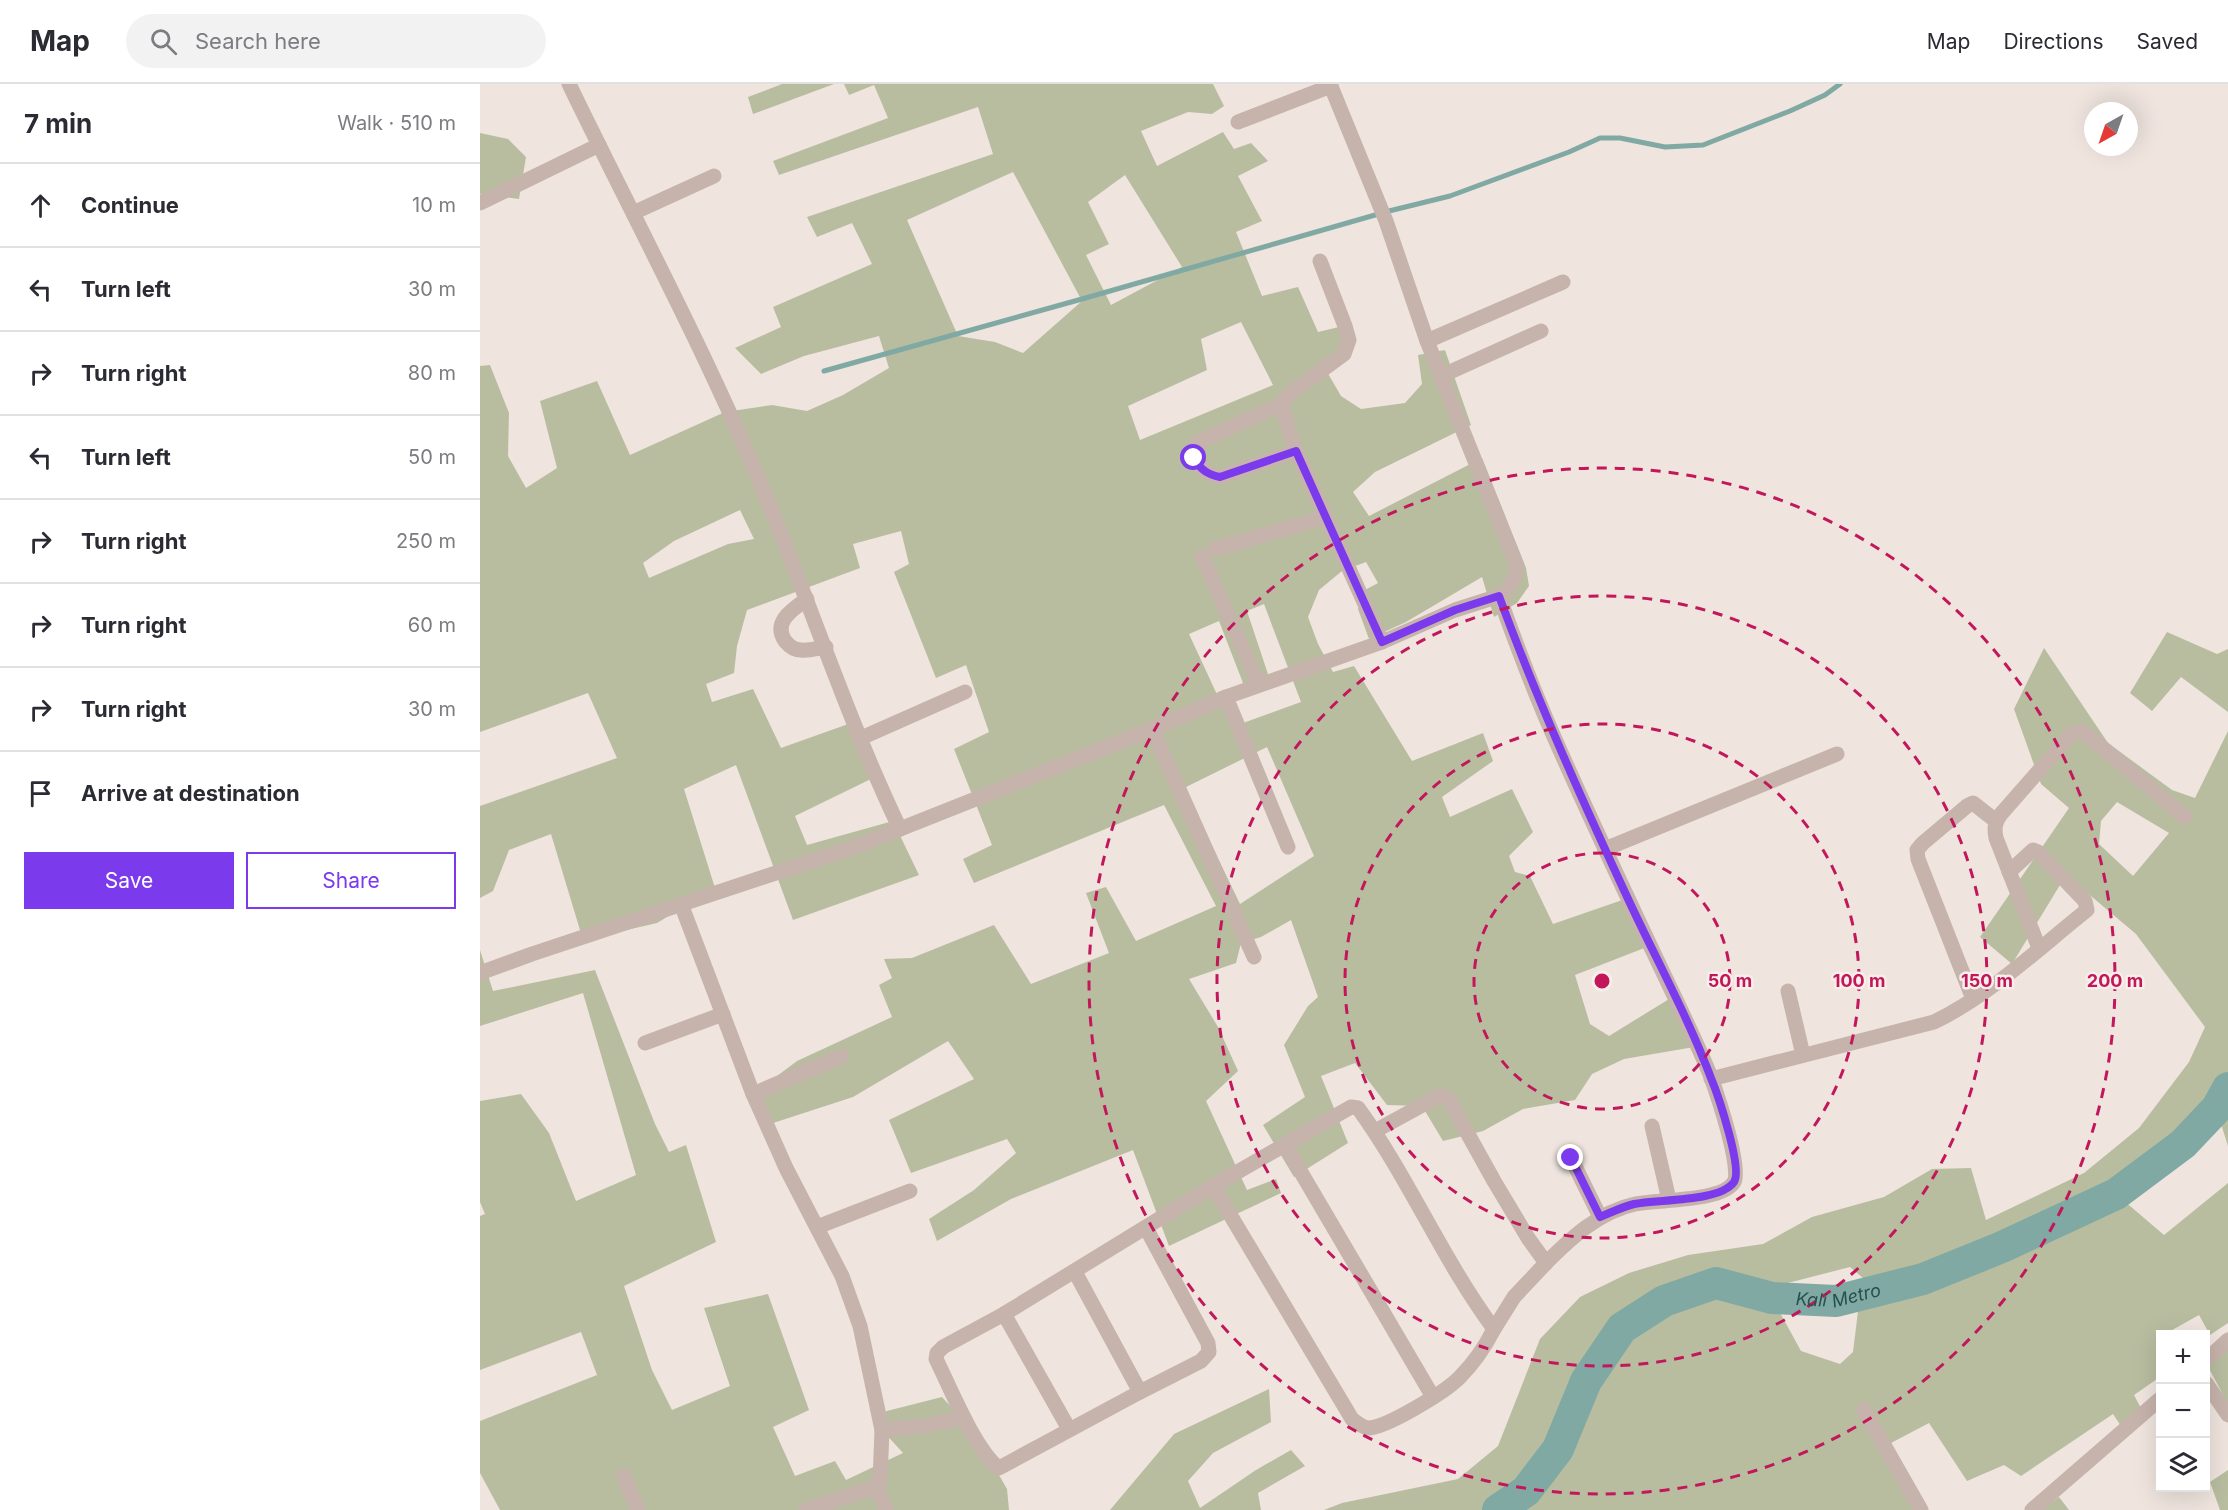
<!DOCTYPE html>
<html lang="en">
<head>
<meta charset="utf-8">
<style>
	:root { --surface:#fff; --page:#f2f2f3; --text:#2b2b33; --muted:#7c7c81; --line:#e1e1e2; --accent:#7c3aed }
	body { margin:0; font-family:Inter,sans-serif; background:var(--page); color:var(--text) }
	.controls { position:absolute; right:18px; bottom:18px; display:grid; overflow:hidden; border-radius:0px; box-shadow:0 6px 24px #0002 }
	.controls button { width:54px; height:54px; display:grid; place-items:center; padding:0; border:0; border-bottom:2px solid var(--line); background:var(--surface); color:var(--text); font:30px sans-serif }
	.compass { position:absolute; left:1604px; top:18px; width:54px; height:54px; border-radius:50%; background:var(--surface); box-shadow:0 6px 24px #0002; rotate:220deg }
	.stop { position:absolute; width:18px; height:18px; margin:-14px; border:4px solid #7c3aed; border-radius:50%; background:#fff }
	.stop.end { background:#7c3aed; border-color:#fff; box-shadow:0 2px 6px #0008 }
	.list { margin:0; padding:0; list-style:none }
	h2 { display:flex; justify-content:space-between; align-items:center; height:78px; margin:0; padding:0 24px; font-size:26px }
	h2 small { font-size:20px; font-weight:400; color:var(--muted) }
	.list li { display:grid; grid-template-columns:39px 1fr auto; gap:18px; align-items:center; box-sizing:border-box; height:84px; padding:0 24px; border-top:2px solid var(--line) }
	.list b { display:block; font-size:22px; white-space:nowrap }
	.list em { font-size:20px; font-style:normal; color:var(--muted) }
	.actions { display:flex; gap:12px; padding:18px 24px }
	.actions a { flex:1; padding:14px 0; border:2px solid var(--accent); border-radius:0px; text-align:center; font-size:21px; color:var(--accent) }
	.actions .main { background:var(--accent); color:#fff }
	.icon { flex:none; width:33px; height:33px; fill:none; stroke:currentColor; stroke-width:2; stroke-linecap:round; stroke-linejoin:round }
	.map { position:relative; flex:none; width:1748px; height:1426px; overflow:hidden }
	header { display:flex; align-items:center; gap:36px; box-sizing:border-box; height:84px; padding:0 30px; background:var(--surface); border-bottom:2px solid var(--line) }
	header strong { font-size:28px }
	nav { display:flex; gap:33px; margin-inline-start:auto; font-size:21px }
	.search { width:420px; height:54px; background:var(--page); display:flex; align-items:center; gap:15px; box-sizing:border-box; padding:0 21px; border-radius:33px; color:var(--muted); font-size:22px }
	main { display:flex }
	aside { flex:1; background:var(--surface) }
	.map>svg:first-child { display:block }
</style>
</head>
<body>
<header>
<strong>Map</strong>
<div class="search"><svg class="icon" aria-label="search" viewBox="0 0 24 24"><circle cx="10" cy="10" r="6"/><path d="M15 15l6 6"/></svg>Search here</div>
<nav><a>Map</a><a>Directions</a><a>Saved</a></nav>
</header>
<main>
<aside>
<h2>7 min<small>Walk · 510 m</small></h2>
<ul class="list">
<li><svg class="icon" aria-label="ahead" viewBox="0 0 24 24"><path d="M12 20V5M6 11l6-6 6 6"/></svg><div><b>Continue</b></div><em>10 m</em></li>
<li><svg class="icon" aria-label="left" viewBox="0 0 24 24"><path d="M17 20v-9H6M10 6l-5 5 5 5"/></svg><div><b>Turn left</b></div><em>30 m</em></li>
<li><svg class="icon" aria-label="right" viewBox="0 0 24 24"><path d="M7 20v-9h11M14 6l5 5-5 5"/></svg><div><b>Turn right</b></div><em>80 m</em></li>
<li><svg class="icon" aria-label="left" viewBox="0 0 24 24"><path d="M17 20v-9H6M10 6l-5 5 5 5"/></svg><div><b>Turn left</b></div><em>50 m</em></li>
<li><svg class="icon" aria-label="right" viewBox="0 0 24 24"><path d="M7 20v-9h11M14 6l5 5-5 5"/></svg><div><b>Turn right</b></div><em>250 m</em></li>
<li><svg class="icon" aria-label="right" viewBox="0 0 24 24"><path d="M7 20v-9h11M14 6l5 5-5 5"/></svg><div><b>Turn right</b></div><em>60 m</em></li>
<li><svg class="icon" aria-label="right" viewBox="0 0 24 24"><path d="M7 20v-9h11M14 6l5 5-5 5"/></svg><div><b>Turn right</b></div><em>30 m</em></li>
<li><svg class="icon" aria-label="arrive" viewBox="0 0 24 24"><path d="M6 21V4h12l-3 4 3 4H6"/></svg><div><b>Arrive at destination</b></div></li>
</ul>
<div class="actions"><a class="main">Save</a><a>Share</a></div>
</aside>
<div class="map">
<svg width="1748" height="1426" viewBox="0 0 1748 1426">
	<rect width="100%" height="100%" fill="#efe4de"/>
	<g fill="#b8bda0" fill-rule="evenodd">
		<path d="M302 0H354L273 30 268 13Z"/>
		<path d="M364 0H733L744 22 732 30 708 28 661 47 677 82 743 48 754 65 771 59 788 77 758 92 782 137 756 148 782 212 818 203 838 248 859 243 870 264 843 281 861 312 881 325 925 319 942 300 938 271 965 266 991 341 895 388 873 408 889 432 1002 374 1046 484 1049 502 1037 519 1014 533 1002 493 926 538 889 555 878 525 883 507 898 499 886 478 862 487 839 506 828 533 838 560 853 588 874 582 932 677 1003 649 1013 677 962 713 970 733 1032 705 1053 748 1029 772 1035 788 1050 792 1073 840 1151 813 1172 861 1095 891 1110 940 1129 952 1194 912 1220 962 1144 975 1112 990 1095 1016 1043 1025 1003 1047 963 1057 942 1022 907 1021 875 979 841 992 868 1059 814 1093 783 1041 825 1013 804 961 828 922 838 913 811 836 781 853 761 859 756 879 709 895 738 943 758 987 726 1017 767 1106 796 1095 801 1109 689 1162 653 1066 531 1115 457 1157 449 1135 494 1106 536 1069 527 1055 431 1089 409 1036 494 995 468 957 373 1013 287 1041 273 1010 317 977 412 933 399 901 412 894 404 875 432 874 514 841 551 900 629 869 606 809 626 803 656 857 736 822 684 721 494 799 483 775 512 761 474 665 509 648 486 581 456 594 414 488 429 480 421 447 373 460 380 484 267 526 257 562 254 589 226 600 232 618 273 605 301 664 371 639 393 694 315 732 327 761 413 737 439 791 313 836 256 681 204 705 235 804 177 839 103 856 71 750 29 766 13 807 0 814V722L137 674 108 609 0 648V282L10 281 29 329 28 372 46 404 77 384 60 317 117 297 150 371 245 328 292 321 327 327 363 311 409 284 399 252 324 272 281 290 255 264 301 243 293 223 392 180 372 139 337 153 327 133 513 70 498 23 299 91 293 77 408 34 394 1 369 11ZM533 88 602 217 543 269 515 258 478 252 427 136ZM645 91 702 183 631 221 606 171 629 160 608 118ZM761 238 793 301 660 356 648 322 727 286 721 255ZM260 426 274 455 248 460 169 494 163 479 194 457ZM784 520 821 618 752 643 709 550 739 537 768 612 792 602 767 527ZM787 663 834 772 760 820 704 704Z"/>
		<path d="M0 49 28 55 46 73 39 115 0 110Z"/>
		<path d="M1687 548 1737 570 1748 565V628L1701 593 1672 627 1650 609Z"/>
		<path d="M1564 564 1628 659 1692 706 1715 714 1748 647V1062L1736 1024 1703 1060 1636 1110 1684 1151 1748 1099V1239L1730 1251 1719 1231 1685 1250H1680V1293L1654 1311 1665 1332 1643 1345 1633 1330 1541 1392 1524 1381 1487 1397 1449 1339 1411 1359 1446 1426H844L862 1419 978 1395 1018 1362 1060 1255 1100 1213 1149 1189 1208 1171 1283 1160 1332 1133 1404 1113 1452 1085 1491 1084 1506 1136 1604 1089 1659 1044 1709 978 1725 943 1656 850 1586 791 1532 880 1500 853 1589 724 1561 700 1534 625ZM1637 718 1689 749 1653 792 1619 760 1621 737ZM1370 1183 1397 1206 1380 1211 1373 1268 1360 1280 1321 1267 1292 1214 1273 1208ZM1183 1217 1146 1241 1160 1223Z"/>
		<path d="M0 866 13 907 115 886 175 1040 189 1068 206 1061 236 1158 144 1202 172 1286 192 1326 250 1302 224 1224 288 1210 329 1326 293 1343 315 1392 355 1377 366 1396 423 1369 402 1346 399 1329 462 1313 495 1349 527 1405 529 1426H20L0 1389V1337L117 1291 101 1248 0 1286V1132L5 1130 0 1118V1017L41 1010 69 1049 96 1117 156 1091 103 909 0 942Z"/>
		<path d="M1748 1248V1320L1726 1279 1734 1261Z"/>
		<path d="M789 1305 791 1338 733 1369 708 1397 720 1424 776 1386 811 1366 825 1382 778 1409 781 1426H630L694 1350Z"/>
		<path d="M1748 1386V1426H1740L1730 1398Z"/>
		<path d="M1579 1413 1589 1426H1561Z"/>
	</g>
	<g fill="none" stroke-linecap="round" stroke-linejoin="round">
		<path stroke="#80a9a4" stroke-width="5" d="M344 287 602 215 909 127 970 112 1089 68 1120 54H1140L1185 63 1223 61 1310 27 1345 11 1360 0"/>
		<path stroke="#80a9a4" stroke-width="32" id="s1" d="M1018 1426 1046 1407 1078 1365 1106 1297 1142 1244 1184 1217 1236 1199 1292 1214 1356 1217 1443 1195 1522 1163 1636 1110 1703 1060 1737 1024 1748 1004"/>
		<g stroke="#c6b3ab" stroke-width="15">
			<path d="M758 38 851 2"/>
			<path d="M0 119 119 61"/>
			<path d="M153 129 234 92"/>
			<path d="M947 257 1083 198"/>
			<path d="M961 292 1061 247"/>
			<path d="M801 320 719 358C706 374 723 390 740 393L816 367 902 558"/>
			<path d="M816 367 801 320 811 309 864 270 869 256 865 242 840 177"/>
			<path d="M735 465 846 433"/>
			<path d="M722 472 779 601"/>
			<path d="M327 515C313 525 292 538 305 557 309 562 315 566 321 566 329 567 338 564 346 563"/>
			<path d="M746 613 808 763"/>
			<path d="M672 645 774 873"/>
			<path d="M381 654 485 608"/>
			<path d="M420 745 672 645 746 613 902 558 975 526 1019 512 1029 504 1035 492 1037 482 947 257 906 137 850 0"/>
			<path d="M1125 765 1357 670"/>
			<path d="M201 820 273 1010 306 1084 362 1192 380 1242 402 1346 400 1397 396 1403 326 1426"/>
			<path d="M1559 864 1516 754C1514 744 1515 738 1521 730L1592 649 1601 647 1611 654 1705 733"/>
			<path d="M0 889 52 870 371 764 420 745C364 628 325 503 274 384 218 253 151 128 89 0"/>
			<path d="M1308 907 1323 971"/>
			<path d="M1493 915 1438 775 1437 766 1443 759 1487 722 1493 719 1516 737"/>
			<path d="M165 959 243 930"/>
			<path d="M1231 995 1454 938C1510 911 1558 865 1607 826L1605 817 1558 768 1553 766 1529 788"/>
			<path d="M273 1010 362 972"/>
			<path d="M1172 1042 1189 1116"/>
			<path d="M895 1047 959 1012 965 1013 969 1016 1014 1097 1048 1154 1066 1179C1092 1153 1119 1128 1155 1120 1179 1115 1242 1118 1254 1098 1262 1084 1237 1010 1231 993 1215 954 1196 916 1178 878 1143 804 1108 730 1075 655 1054 608 1036 560 1019 512"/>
			<path d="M805 1061 953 1313"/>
			<path d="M1091 1074 1120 1133"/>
			<path d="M337 1143 430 1107"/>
			<path d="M595 1188 660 1308 519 1384C495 1366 470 1303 456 1275L457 1269 463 1263 524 1230 733 1102 871 1023 878 1024C929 1094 962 1175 1014 1245 1005 1263 993 1280 979 1294 965 1308 906 1344 888 1344 882 1343 877 1339 872 1335L733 1102"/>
			<path d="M524 1230 589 1345"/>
			<path d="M1014 1245 1034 1213 1066 1179"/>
			<path d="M1726 1276 1748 1256"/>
			<path d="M1726 1299 1748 1331"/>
			<path d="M660 1308 721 1277 729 1268 728 1259 666 1144"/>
			<path d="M1384 1326 1441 1426"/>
			<path d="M402 1346 443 1342 484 1334"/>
			<path d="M144 1392 158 1426"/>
			<path d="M396 1403 406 1426"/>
			<path d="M1552 1426 1680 1315"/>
		</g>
	</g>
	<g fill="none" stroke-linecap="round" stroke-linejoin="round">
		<path stroke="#7c3aed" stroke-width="8" d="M714 374C719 384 728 391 740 393L816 367 902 558 975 526 1019 512C1057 616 1102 716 1149 817 1176 875 1208 933 1231 994 1238 1011 1263 1085 1254 1098 1240 1118 1179 1115 1154 1120 1142 1123 1132 1128 1120 1133L1091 1074"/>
	</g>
	<g fill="none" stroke="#c2185b" stroke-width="3" stroke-dasharray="10 8">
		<circle cx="1122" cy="897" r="128"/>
		<circle cx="1122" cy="897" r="257"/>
		<circle cx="1122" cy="897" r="385"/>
		<circle cx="1122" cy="897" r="513"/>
	</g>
	<g text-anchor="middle" stroke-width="5" stroke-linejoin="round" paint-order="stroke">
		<g font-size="18" font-style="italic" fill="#24514d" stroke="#f8efea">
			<text dy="6" stroke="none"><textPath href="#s1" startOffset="454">Kali Metro</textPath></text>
		</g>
	</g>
	<circle cx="1122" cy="897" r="9" fill="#c2185b" stroke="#f8efea" stroke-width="3"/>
	<g font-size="18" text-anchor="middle" font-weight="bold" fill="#c2185b" stroke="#f8efea" stroke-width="5" stroke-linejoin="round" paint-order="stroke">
		<text x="1250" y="903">50 m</text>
		<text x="1379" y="903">100 m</text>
		<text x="1507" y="903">150 m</text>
		<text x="1635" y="903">200 m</text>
	</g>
</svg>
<div class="controls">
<button>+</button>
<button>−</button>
<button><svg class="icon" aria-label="layers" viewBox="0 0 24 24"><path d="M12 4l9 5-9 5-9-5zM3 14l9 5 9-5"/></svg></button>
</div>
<svg class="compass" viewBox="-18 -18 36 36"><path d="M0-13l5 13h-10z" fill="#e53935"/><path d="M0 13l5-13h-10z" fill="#7c7c81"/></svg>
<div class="stop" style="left:714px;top:374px"></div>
<div class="stop end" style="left:1091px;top:1074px"></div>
</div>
</main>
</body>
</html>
